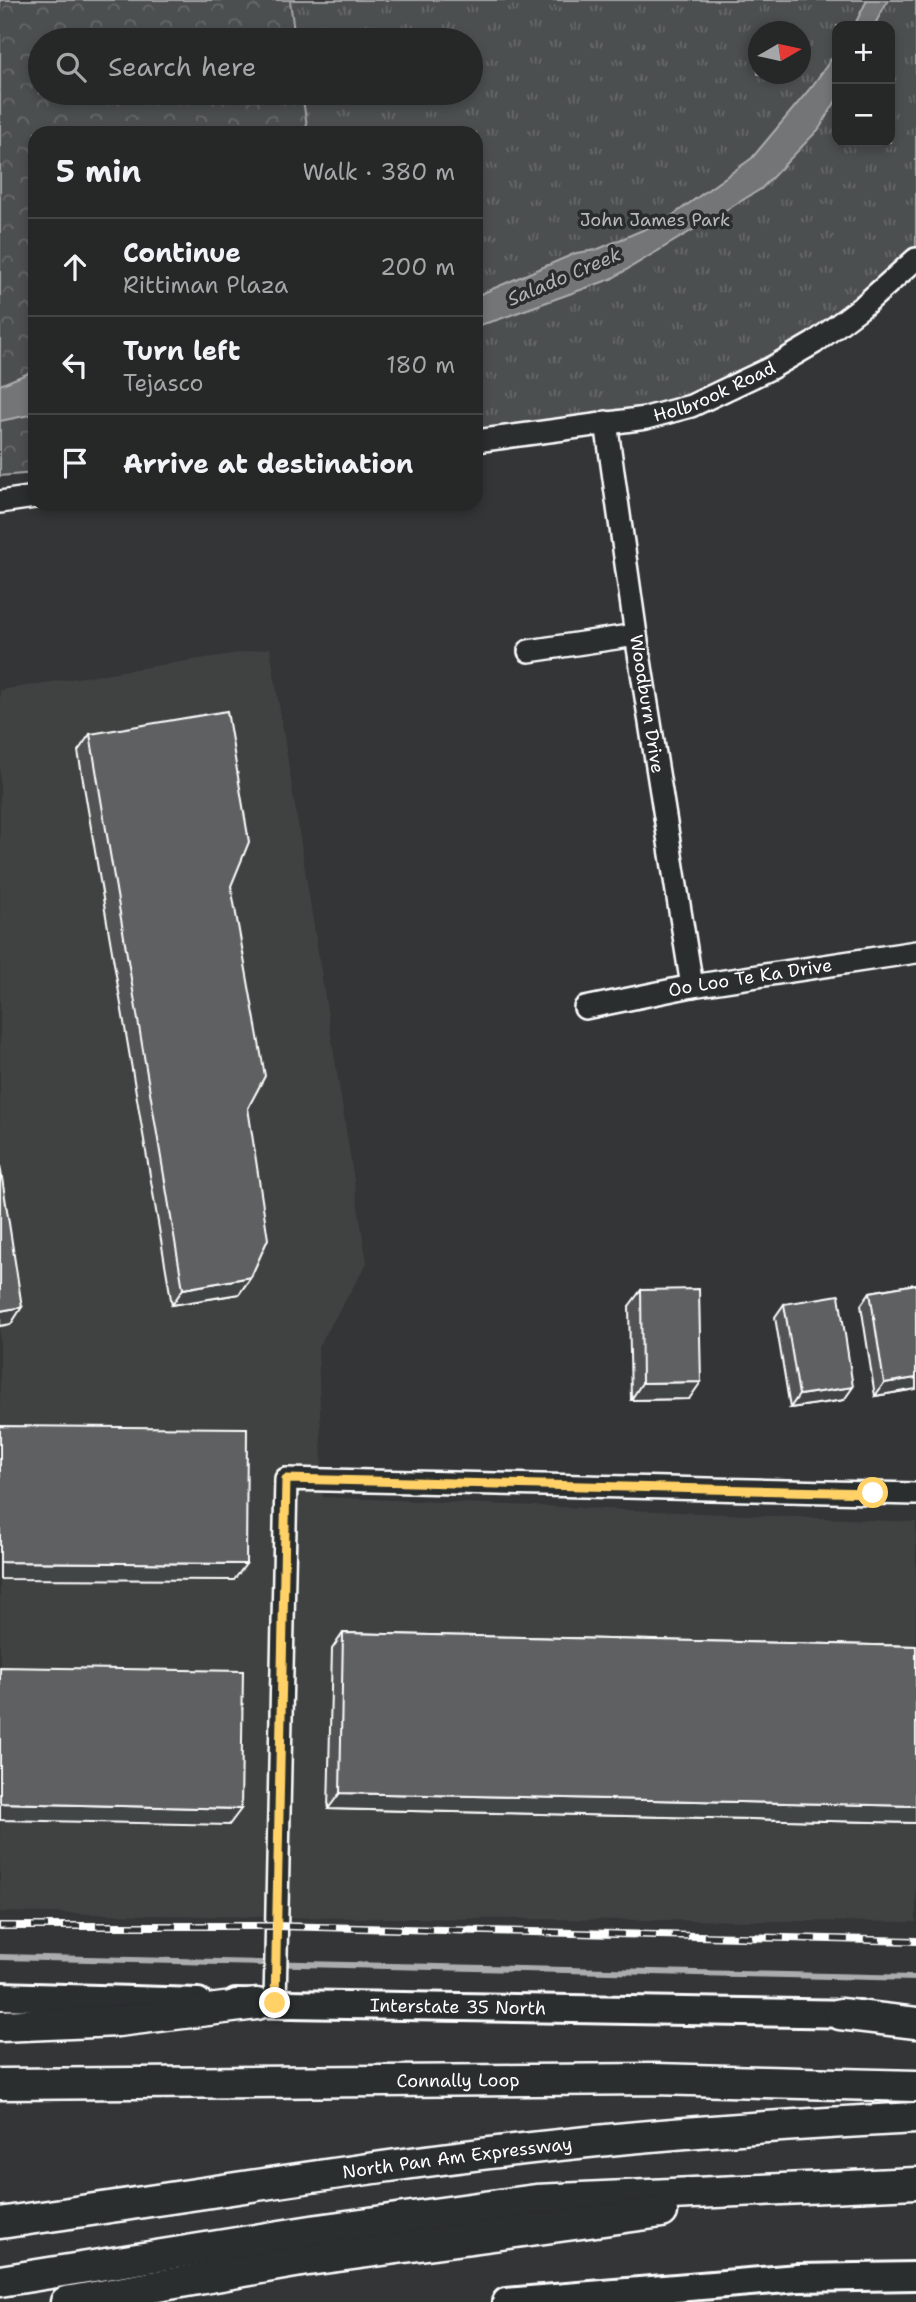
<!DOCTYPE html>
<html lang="en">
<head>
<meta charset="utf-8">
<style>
	:root { --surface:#262828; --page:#2e3030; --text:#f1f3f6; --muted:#a4a6a8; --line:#424445 }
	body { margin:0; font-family:"Shantell Sans",sans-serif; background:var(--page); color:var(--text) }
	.controls { position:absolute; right:21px; top:21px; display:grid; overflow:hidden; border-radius:14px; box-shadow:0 4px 10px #0003 }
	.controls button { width:63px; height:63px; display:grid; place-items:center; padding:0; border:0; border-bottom:2px solid var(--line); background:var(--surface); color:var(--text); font:35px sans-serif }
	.compass { position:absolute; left:748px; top:21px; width:63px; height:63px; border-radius:50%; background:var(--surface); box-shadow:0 4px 10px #0003; rotate:81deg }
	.stop { position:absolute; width:21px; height:21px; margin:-16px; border:5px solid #ffd166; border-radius:50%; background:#fff }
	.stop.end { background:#ffd166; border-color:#fff; box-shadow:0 2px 7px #0008 }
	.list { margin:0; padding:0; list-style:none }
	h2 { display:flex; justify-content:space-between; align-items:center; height:91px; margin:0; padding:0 28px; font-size:30px }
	h2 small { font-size:23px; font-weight:400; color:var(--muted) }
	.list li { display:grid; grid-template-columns:46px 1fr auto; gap:21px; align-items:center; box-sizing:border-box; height:98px; padding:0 28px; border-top:2px solid var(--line) }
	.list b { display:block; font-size:26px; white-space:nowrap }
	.list p { margin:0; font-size:23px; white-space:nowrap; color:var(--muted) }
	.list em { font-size:23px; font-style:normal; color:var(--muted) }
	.icon { flex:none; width:38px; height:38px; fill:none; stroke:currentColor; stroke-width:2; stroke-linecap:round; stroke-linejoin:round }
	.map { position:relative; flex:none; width:916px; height:2302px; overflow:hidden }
	.search { position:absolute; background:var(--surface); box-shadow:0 4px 10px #0003; left:28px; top:28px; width:455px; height:77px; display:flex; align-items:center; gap:18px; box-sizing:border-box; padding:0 24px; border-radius:38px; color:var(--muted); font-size:26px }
	.panel { position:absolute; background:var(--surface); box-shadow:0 4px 10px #0003; left:28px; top:126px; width:455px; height:385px; border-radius:21px }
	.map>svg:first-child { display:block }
</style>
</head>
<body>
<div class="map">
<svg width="916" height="2302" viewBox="0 0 916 2302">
	<defs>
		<pattern id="forest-crowns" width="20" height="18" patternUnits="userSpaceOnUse" patternTransform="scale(1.75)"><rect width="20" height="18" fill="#4c4f50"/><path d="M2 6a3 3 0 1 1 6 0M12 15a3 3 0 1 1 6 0" fill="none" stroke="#67696a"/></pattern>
		<pattern id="park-tufts" width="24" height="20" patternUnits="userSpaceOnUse" patternTransform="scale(1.75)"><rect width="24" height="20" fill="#4c4f50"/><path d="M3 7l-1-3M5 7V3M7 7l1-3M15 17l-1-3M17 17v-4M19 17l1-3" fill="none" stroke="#67696a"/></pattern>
	</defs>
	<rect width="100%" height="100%" fill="#333536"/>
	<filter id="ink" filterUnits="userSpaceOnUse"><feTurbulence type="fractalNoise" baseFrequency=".0143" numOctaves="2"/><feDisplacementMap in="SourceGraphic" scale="14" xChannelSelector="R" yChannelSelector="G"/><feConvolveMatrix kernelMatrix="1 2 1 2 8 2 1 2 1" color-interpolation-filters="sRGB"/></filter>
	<g filter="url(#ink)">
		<path fill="#404243" d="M270 648 367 1263 318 1347 323 1497 916 1522V1922L257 1917 0 1912V690Z"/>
		<path fill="url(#forest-crowns)" stroke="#a6a7a8" stroke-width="2" fill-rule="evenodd" d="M0 0H916V231L476 133H35V473L0 476ZM837 26H890V142H837ZM758 32H800V74H758ZM40 40H471V93H40Z"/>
		<path fill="url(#park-tufts)" stroke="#a6a7a8" stroke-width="2" fill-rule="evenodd" d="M290 0H916V253L837 325 734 385 606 422 476 433V133H308L302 93H471V40H295ZM837 26H890V142H837ZM758 32H800V74H758Z"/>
		<g fill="#737576" stroke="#abacad" stroke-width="2">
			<path d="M867 0H888L874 26H854Z"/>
			<path d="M837 51V99L833 106 819 129 761 189 611 279 497 320 476 326V296L576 253 596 250 666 220 752 158 813 85Z"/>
			<path d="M31 372H35V414L0 421V385Z"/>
		</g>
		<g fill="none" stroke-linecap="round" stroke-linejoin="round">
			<path stroke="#abacad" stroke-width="6" d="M0 1957 916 1978"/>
			<g stroke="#fff" stroke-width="26">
				<g id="minor">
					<path id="s1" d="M606 422 636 635 692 986"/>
					<path id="s2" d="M476 441 646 418 691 406 771 368 814 343 863 306 916 259"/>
					<path d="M0 502 35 497"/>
					<path d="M529 651 636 635"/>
					<path id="s3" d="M585 1008 692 986 916 952"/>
					<path d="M275 2003 286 1479 916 1494"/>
				</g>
			</g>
			<g stroke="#fff" stroke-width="32">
				<g id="major">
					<path d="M0 1996 198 2002"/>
					<path id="s4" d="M236 2003 859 2014"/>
					<path d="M506 2302 798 2278 916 2276"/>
				</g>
			</g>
			<g stroke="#fff" stroke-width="35">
				<g id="highway">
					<path d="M840 2014 916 2023"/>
					<path d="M0 2026 118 2021 257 2004"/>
					<path id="s5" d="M0 2084 655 2079 916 2086"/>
					<path id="s6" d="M0 2223C192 2196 384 2163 578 2143 690 2131 803 2124 916 2118"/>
					<path d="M0 2281 318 2230 536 2200 916 2183"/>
					<path d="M66 2302 301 2261 662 2212"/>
				</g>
			</g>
			<use href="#minor" stroke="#2a2d2e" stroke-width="21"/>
			<use href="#major" stroke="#2a2d2e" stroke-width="26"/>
			<use href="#highway" stroke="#2a2d2e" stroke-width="30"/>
			<g stroke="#fff" stroke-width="8">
				<path id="rail" d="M0 1926H275L916 1941"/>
			</g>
			<use href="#rail" stroke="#2a2d2e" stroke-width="5" stroke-dasharray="16" stroke-linecap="butt"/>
		</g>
		<g fill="#525354" stroke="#fff" stroke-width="2">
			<path d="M90 734 231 886 248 1108 251 1277 239 1294 172 1305 78 751Z"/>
			<path d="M916 1284V1389L875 1396 861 1305 870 1292Z"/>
			<path d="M641 1290 689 1399 631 1400 629 1306Z"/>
			<path d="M784 1304 844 1400 790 1408 775 1317Z"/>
			<path d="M343 1633 916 1646V1823L328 1809 332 1649Z"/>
		</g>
		<g fill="#424445" stroke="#fff" stroke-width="2">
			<path d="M251 1277 239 1294 172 1305 183 1289Z"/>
			<path d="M22 1307 11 1324 0 1326V1311Z"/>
			<path d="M916 1378V1389L875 1396 884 1383Z"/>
			<path d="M701 1382 689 1399 631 1400 642 1383Z"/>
			<path d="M853 1387 844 1400 790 1408 799 1395Z"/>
			<path d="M0 1562 246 1564 234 1580 0 1579Z"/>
			<path d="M340 1793 916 1806V1823L328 1809Z"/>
			<path d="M1 1803 241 1809 229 1825 0 1820V1805Z"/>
		</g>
		<g fill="#5f6162" stroke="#fff" stroke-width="2">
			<path d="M227 711 249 842 231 886 265 1076 248 1108 268 1239 251 1277 183 1289 90 734Z"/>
			<path d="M0 1165 22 1307 0 1311Z"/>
			<path d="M916 1284V1378L884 1383 870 1292Z"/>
			<path d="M699 1289 701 1382 642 1383 641 1290Z"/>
			<path d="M839 1295 853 1387 799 1395 784 1304Z"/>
			<path d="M0 1426 247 1428 246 1564 0 1562Z"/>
			<path d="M343 1633 916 1646V1806L340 1793Z"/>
			<path d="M0 1667 243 1671 241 1809 1 1803 0 1802Z"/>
		</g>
	</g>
	<g fill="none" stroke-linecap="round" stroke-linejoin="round" filter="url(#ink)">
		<path stroke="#ffd166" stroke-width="9" d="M275 2003 286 1479 873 1493"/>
	</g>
	<g text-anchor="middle" stroke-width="7" stroke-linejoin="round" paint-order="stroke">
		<g font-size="18" fill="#b7b9b9" stroke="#2a2d2e">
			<text x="655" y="226">John James Park</text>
		</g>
		<g font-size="18" fill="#fff" stroke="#2a2d2e">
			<text dy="6" stroke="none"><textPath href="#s2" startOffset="245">Holbrook Road</textPath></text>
			<text dy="6" stroke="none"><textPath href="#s1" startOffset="285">Woodburn Drive</textPath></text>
			<text dy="6" stroke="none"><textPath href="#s3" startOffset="168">Oo Loo Te Ka Drive</textPath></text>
			<text dy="6" stroke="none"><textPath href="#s4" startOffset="222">Interstate 35 North</textPath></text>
			<text dy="6" stroke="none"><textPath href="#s5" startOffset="458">Connally Loop</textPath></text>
			<text dy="6" stroke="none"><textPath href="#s6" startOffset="462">North Pan Am Expressway</textPath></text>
		</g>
		<g font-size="19" font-style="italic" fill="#b2b3b4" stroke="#2a2d2e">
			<text transform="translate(564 276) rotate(-23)" y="7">Salado Creek</text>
		</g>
	</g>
</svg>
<div class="controls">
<button>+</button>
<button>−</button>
</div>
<svg class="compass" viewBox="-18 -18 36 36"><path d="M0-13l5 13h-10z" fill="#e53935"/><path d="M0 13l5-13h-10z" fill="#a4a6a8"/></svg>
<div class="stop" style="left:873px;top:1493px"></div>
<div class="stop end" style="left:275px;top:2003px"></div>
<div class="search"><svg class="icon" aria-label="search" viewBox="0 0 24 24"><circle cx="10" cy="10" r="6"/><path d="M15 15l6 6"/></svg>Search here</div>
<section class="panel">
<h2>5 min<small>Walk · 380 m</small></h2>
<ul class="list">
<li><svg class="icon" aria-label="ahead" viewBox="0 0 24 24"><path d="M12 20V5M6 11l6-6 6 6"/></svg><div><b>Continue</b><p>Rittiman Plaza</p></div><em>200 m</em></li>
<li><svg class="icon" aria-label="left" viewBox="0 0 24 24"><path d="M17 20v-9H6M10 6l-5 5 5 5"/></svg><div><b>Turn left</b><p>Tejasco</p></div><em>180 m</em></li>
<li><svg class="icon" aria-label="arrive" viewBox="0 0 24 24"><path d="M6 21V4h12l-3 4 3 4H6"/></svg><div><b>Arrive at destination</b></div></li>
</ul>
</section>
</div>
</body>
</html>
